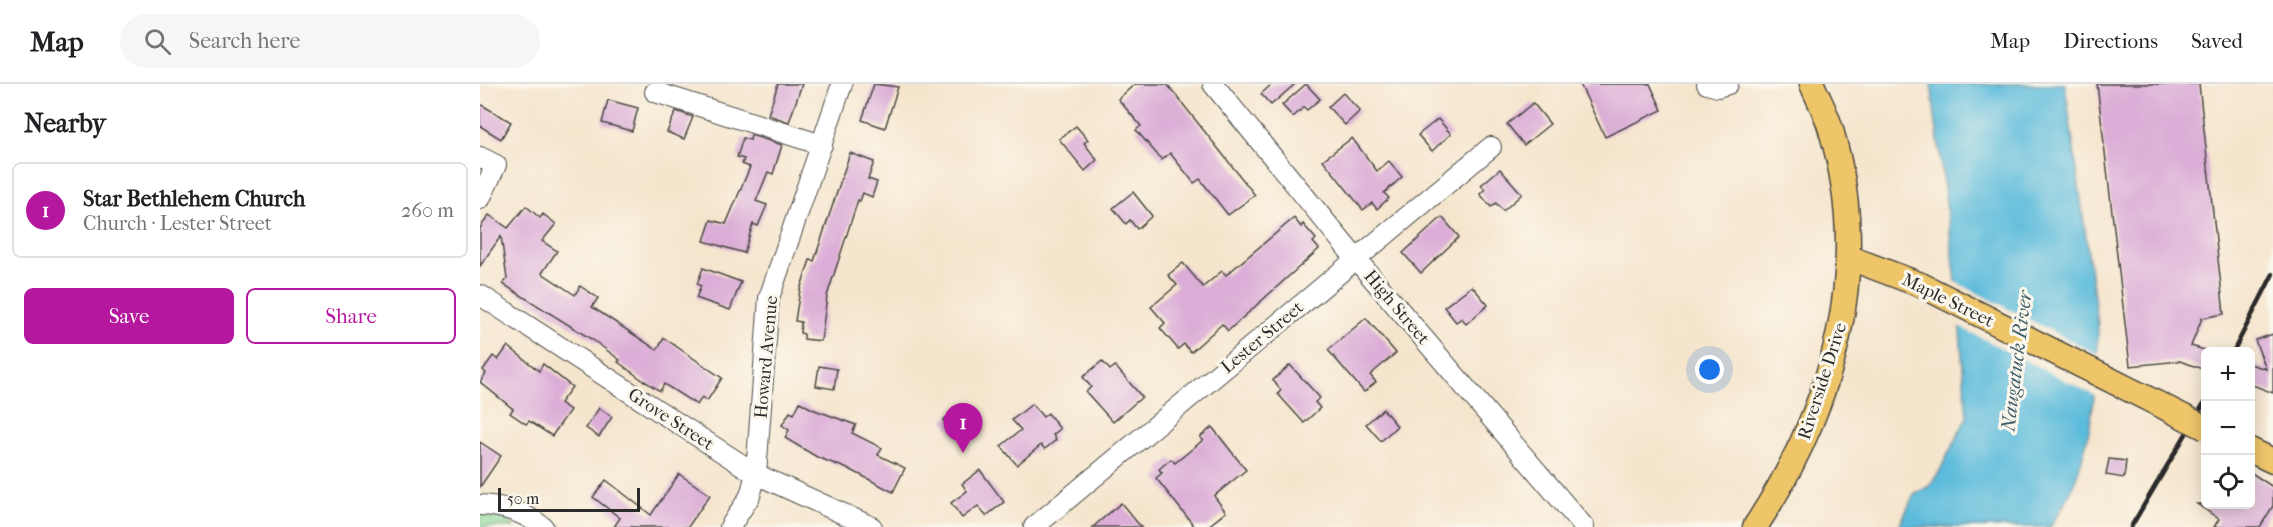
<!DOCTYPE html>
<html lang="en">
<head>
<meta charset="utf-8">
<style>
	:root { --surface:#fff; --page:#f6f6f6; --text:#202124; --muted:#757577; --line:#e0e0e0; --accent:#b5179e }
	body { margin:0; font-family:"IM FELL French Canon",serif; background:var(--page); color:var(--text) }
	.controls { position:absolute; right:18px; bottom:18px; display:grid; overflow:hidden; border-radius:9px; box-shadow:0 3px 15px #0003 }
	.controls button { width:54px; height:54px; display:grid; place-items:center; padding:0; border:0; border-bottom:2px solid var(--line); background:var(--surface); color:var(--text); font:30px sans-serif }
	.scale { position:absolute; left:18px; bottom:15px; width:142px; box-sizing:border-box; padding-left:6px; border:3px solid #2b2b2b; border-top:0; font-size:16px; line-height:21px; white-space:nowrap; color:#2b2b2b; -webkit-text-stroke:4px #fbf7ec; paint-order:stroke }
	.you { position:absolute; left:1230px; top:286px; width:21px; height:21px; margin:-15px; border:4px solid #fff; border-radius:50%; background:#1a73e8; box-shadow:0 0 0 9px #1a73e833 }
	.badge { display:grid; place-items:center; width:39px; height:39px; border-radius:50%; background:var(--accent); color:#fff; font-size:20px; font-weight:700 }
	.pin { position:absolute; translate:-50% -50px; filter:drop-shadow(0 2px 3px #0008) }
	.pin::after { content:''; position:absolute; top:32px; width:21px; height:18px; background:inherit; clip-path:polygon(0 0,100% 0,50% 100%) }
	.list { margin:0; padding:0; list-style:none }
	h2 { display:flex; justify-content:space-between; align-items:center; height:78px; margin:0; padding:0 24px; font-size:26px }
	h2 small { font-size:20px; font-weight:400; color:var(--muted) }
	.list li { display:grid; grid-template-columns:39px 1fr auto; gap:18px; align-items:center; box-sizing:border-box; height:96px; margin:0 12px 12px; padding:0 12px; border:2px solid var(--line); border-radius:9px }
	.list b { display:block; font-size:22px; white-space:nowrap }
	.list p { margin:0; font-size:20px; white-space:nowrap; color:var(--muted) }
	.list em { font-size:20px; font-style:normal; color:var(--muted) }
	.actions { display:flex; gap:12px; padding:18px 24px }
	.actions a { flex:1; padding:14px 0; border:2px solid var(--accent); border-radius:9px; text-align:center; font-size:21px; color:var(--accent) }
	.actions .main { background:var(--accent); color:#fff }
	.icon { flex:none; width:33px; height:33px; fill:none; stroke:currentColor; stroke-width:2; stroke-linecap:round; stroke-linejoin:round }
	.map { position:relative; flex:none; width:1793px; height:443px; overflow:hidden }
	header { display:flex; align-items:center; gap:36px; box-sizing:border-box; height:84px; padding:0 30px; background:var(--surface); border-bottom:2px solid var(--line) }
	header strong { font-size:28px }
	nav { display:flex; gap:33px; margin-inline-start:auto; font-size:21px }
	.search { width:420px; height:54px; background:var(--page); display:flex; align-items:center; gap:15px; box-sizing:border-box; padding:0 21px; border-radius:33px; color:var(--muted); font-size:22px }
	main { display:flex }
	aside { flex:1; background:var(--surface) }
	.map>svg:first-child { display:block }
</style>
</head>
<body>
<header>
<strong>Map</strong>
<div class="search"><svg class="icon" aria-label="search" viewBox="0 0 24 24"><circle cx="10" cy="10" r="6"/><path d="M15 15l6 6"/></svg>Search here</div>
<nav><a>Map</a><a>Directions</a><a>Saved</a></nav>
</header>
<main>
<aside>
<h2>Nearby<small></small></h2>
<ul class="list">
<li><span class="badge">1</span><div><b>Star Bethlehem Church</b><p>Church · Lester Street</p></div><em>260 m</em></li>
</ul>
<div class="actions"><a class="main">Save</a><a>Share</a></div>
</aside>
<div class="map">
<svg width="1793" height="443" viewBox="0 0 1793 443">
	<rect width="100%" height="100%" fill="#fbf7ec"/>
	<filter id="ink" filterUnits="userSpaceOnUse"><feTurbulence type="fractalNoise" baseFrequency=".0167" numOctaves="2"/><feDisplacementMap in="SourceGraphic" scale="12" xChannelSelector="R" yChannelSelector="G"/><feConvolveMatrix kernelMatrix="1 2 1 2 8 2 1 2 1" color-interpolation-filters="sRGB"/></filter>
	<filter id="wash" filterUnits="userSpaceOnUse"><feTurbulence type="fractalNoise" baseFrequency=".008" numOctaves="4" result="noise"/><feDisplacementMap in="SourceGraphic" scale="24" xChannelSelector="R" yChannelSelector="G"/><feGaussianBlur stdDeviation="1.35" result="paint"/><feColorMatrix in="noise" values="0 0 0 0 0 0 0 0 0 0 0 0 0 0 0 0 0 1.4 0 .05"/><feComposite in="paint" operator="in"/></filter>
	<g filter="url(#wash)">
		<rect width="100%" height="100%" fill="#f5e5cd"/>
		<path fill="#85d696" stroke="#588060" stroke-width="1.5" d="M16 420 34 443H0V432Z"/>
		<path fill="#5cbbdb" stroke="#447383" stroke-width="1.5" d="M1451 0H1585L1618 241C1618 295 1613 352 1593 402 1588 416 1578 430 1570 443H1419L1434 410 1448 403 1458 390 1487 333 1476 198Z"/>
		<path fill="#f5e5cd" d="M1472 196 1621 272 1616 312 1476 241Z"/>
		<g id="blocks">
			<g fill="#dbadd7">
				<path d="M298 0H322L309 38 288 31Z"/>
				<path d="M394 0 418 3 405 44 382 36Z"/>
				<path d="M655 0H687L775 111 748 131 720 95 714 99 690 69 682 76 656 46 661 42 638 15Z"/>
				<path d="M792 0H815L791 21 781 10Z"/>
				<path d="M826 0 840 15 827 26 824 23 813 33 802 21Z"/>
				<path d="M1100 0H1170L1182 26 1125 53Z"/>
				<path d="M1617 0H1719L1744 230 1722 234 1711 262 1725 266V286L1700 277 1650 282Z"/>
				<path d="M863 9 880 27 865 41 848 23Z"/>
				<path d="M128 16 158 24 152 47 122 39Z"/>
				<path d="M1053 19 1070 40 1044 61 1027 40Z"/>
				<path d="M0 20 31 38 21 55 0 42Z"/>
				<path d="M196 27 213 33 204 55 187 48Z"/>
				<path d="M958 35 971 50 952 67 938 51Z"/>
				<path d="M596 42 608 56 604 59 617 76 605 87 579 55Z"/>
				<path d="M271 51 302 61 293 90 288 88 276 117 287 121 278 142 273 140 264 169 224 157 231 136 246 140 270 83 262 80 264 75 257 73 263 54 270 56Z"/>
				<path d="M872 54 897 87 909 77 922 93 904 109 909 114 897 125 892 119 883 126 843 76Z"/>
				<path d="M370 69 394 78 388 95 397 98 392 113 383 109 380 117 378 116 347 212 341 257 324 255V250L320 249 321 238 315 237 320 206 330 176 334 177Z"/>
				<path d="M1020 85 1042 110 1023 127 1016 119 1011 123 1000 110 1005 105 1001 101Z"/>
				<path d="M653 108 672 132 657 145 650 136 646 140 633 124Z"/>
				<path d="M46 122 60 134 63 130 76 140 62 157 77 167 62 189 95 211 100 202 118 214 112 223 177 266 184 254 242 294 227 317 222 313 217 321 184 300 180 307 161 295 138 278 140 276 113 256 23 200 27 195 21 152 0 182V144L9 131 28 144Z"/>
				<path d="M962 133 979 153 941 189 923 169Z"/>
				<path d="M814 134 821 143 823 140 836 155 833 158 839 165 748 247 742 240 711 268 704 260 698 265 680 244 685 239 671 223 697 201 688 191 703 179 723 203 742 187 746 191Z"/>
				<path d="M223 184 261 198 250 226 216 214 221 202 217 200Z"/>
				<path d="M992 202 1008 221 986 240 982 234 976 238 964 223Z"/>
				<path d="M886 234 916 269 890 291 896 298 884 308 848 266Z"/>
				<path d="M1793 250V309L1770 300V280L1786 285 1775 256Z"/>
				<path d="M28 262 59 287 63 280 92 303 80 319 90 326 72 352 49 337 46 340 30 329 33 325 0 298 6 289 3 286 13 272 18 276Z"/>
				<path d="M622 277 630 286 635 282 662 313 633 338 606 308 611 303 603 293Z"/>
				<path d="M810 281 840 314 835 318 840 324 824 339 798 310 801 306 793 296Z"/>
				<path d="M339 282 357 285 354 305 336 302Z"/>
				<path d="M320 318 332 325 376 341 372 349 402 364 398 371 425 384 413 408 373 387 337 373 305 354 309 346 302 341 310 328 314 330Z"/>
				<path d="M552 320 563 333 568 329 580 345 573 351 576 356 565 365 561 361 537 381 521 362 541 346 532 336Z"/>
				<path d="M119 324 132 333 119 353 106 344Z"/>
				<path d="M903 325 917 342 901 357 886 340Z"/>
				<path d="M475 327 488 343 477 352 463 336Z"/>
				<path d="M732 343 766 386 734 412 746 428 727 443H715L676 394 682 389 679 385 691 375 695 379 723 356 720 353Z"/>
				<path d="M0 358 21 372 0 403Z"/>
				<path d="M1629 375 1646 377 1644 394 1626 391Z"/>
				<path d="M500 386 524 418 506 432 498 422 482 434 471 419 487 407 482 400Z"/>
				<path d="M1770 388 1793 403V422L1780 443H1734L1739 435 1717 420H1770Z"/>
				<path d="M199 390 230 411 208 443H134L140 434 113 413 126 396 171 431Z"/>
				<path d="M641 419 661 443H613Z"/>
			</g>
		</g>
	</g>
	<g filter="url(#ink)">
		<use href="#blocks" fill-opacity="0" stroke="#494743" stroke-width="1.5"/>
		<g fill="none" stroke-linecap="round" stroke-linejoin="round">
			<g stroke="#494743" stroke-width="22">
				<g id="minor">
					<path d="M733 0 876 175 1104 443"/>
					<path d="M1227 0 1238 3 1248 0"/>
					<path d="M175 8 342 61"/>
					<path d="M0 73 16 81 0 115"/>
					<path d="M0 211 276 390 392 443"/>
					<path d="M0 421C25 422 43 428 63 443"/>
					<path d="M250 443 270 412 276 390 289 214 362 0"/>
					<path d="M554 443 1011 63"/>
				</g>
			</g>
			<g stroke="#494743" stroke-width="27">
				<g id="major">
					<path d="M1370 174 1441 201"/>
					<path d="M1770 366 1793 377"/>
					<path d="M1275 443C1353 324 1393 186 1351 46 1347 30 1338 15 1332 0"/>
				</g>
			</g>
			<use href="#minor" stroke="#fff" stroke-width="20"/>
			<use href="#major" stroke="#eec569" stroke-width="24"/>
			<g stroke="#2b2b2b" stroke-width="4.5">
				<path d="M1753 268 1793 190"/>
				<path d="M1651 443 1726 316"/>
			</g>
			<g stroke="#494743" stroke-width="27" stroke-linecap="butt">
				<path id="major-bridge" d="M1441 201 1726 344"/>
			</g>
			<use href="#major-bridge" stroke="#eec569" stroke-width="24"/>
		</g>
	</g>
	<g text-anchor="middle" stroke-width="6" stroke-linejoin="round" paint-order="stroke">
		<g font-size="18" fill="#2b2b2b" stroke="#fbf7ec">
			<text transform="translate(1468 216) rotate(26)" y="6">Maple Street</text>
			<text transform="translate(917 223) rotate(50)" y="6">High Street</text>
			<text transform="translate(782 253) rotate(-40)" y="6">Lester Street</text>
			<text transform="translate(286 273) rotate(-85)" y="6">Howard Avenue</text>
			<text transform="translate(1342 297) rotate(-72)" y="6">Riverside Drive</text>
			<text transform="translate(191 335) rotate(33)" y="6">Grove Street</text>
		</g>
		<g font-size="20" font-style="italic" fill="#3c5d69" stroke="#fbf7ec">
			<text transform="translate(1536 277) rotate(-83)" y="7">Naugatuck River</text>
		</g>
	</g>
</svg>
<div class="controls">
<button>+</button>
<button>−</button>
<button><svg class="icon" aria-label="locate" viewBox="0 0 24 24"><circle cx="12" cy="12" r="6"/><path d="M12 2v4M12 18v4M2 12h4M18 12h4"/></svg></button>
</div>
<div class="scale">50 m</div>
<div class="you"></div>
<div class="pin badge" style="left:483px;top:369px">1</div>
</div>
</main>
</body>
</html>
